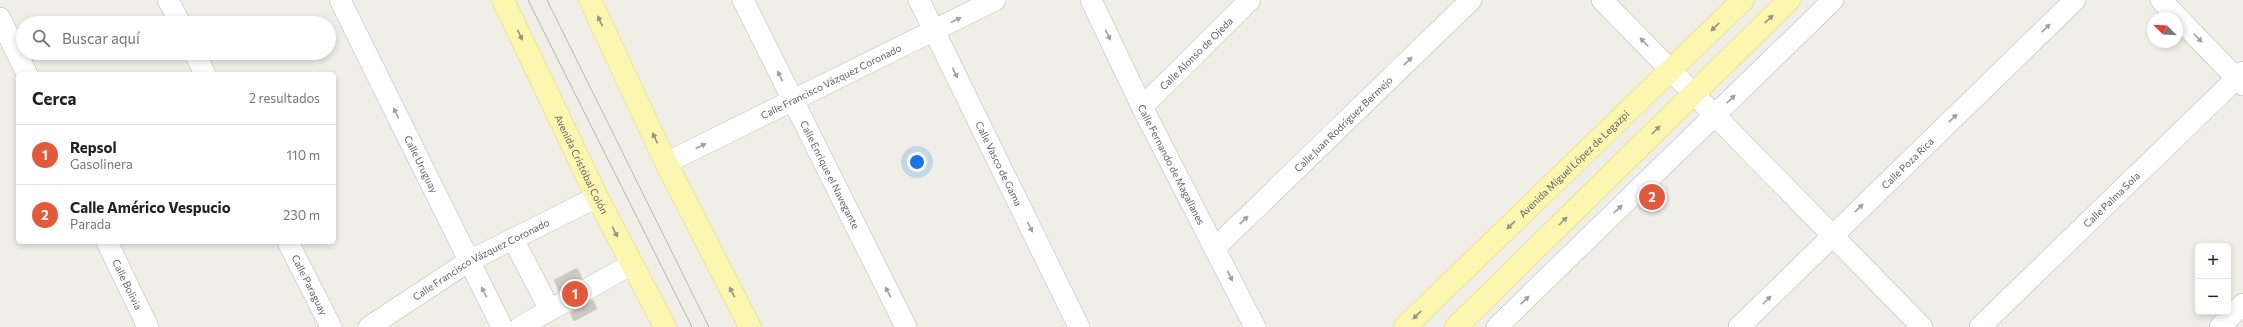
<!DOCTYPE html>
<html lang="es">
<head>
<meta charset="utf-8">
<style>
	:root { --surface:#fff; --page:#f6f6f6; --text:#222; --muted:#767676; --line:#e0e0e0; --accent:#e25a3b }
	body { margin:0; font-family:Commissioner,sans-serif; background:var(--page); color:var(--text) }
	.controls { position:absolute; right:12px; bottom:12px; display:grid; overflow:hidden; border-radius:6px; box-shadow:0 2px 6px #0003 }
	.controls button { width:36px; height:36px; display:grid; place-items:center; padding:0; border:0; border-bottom:1px solid var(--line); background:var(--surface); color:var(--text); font:20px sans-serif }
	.compass { position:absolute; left:2147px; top:12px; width:36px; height:36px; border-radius:50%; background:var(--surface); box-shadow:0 2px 6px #0003; rotate:294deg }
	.you { position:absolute; left:917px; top:162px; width:14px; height:14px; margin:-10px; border:3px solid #fff; border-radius:50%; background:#1a73e8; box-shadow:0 0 0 6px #1a73e833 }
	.badge { display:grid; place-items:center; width:26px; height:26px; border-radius:50%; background:var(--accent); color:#fff; font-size:13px; font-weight:700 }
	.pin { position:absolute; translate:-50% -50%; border:2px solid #fff; box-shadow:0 1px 4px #0006 }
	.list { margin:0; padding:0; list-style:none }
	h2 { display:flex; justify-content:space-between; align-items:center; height:52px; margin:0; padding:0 16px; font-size:17px }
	h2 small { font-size:13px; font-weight:400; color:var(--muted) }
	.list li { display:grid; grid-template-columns:26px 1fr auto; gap:12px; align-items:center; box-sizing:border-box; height:60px; padding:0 16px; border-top:1px solid var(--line) }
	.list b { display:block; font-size:15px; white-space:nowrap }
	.list p { margin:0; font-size:13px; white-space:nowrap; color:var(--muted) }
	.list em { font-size:13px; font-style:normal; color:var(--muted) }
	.icon { flex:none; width:22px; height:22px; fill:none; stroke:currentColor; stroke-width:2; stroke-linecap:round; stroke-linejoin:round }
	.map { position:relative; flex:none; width:2243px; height:327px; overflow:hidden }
	.search { position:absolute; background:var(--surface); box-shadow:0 2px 6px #0003; left:16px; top:16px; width:320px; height:44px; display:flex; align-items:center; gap:10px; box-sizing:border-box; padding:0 14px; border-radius:22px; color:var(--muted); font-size:15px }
	.panel { position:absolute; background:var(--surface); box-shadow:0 2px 6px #0003; left:16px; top:72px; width:320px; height:172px; border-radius:6px }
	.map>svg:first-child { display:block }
</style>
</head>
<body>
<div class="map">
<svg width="2243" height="327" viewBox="0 0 2243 327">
	<rect width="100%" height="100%" fill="#f0efe7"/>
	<g fill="#ccc9c4" stroke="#d4d1c5">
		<path d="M577 268 582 278 559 291 554 280Z"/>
		<path d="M593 300 597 309 574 321 570 313Z"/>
	</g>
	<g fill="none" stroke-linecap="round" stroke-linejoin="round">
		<g stroke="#b7b8bd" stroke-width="22">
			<g id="minor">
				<path d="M168 0 180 23"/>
				<path id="s1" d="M340 0 502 327"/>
				<path id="s2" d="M743 0 906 327"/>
				<path id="s3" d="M919 0 1079 327"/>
				<path id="s4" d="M1091 0 1142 107 1255 327"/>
				<path d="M1602 0 1922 327"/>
				<path d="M2161 0 2243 85"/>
				<path d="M0 18 27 74"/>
				<path d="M195 53 205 74"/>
				<path id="s5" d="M1142 107 1250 0"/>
				<path id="s6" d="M666 163 995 0"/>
				<path d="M513 239 550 310 632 264"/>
				<path id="s7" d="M107 242 148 327"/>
				<path id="s8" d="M288 242 331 327"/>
				<path id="s9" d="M1216 247 1471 0"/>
				<path id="s10" d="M369 327 469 261 597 197"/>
				<path d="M520 327 550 310"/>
				<path d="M1497 327 1833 0"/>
				<path id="s11" d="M1739 327 2075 0"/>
				<path id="s12" d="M1980 327 2243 72"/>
				<path d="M2220 327 2243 304"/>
			</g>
		</g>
		<g stroke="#ecd464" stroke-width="23">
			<g id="major">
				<path id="s13" d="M503 0 597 197 665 327"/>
				<path d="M590 0 666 163 750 327"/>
				<path id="s14" d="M1405 327 1743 0"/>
				<path d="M1456 327 1789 0"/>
			</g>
		</g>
		<use href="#minor" stroke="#fff" stroke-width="21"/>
		<use href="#major" stroke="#fcf7b0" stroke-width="22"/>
		<g stroke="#b7b8b8" stroke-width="1">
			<path d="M528 0 692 327"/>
			<path d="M547 0 709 327"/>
		</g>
	</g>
	<defs><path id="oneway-solid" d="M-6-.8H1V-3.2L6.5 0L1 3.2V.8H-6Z"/></defs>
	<g fill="#959681">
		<use href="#oneway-solid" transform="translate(1769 19) rotate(-44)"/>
		<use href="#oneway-solid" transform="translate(600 21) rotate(-115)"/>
		<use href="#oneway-solid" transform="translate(1715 27) rotate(136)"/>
		<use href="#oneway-solid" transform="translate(520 35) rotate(65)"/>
		<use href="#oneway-solid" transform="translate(1656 130) rotate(-45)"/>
		<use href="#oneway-solid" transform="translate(655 138) rotate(-115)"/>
		<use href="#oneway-solid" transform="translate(1563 221) rotate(-45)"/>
		<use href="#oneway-solid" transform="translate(1511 225) rotate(136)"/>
		<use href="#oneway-solid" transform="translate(615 232) rotate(62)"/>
		<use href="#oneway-solid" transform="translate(732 292) rotate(-117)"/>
		<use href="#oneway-solid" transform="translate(1417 315) rotate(136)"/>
	</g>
	<g fill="#9ea0a4">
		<use href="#oneway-solid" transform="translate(956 20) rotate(-26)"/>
		<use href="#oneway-solid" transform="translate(2046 28) rotate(-44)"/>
		<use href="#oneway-solid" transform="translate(1108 35) rotate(64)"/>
		<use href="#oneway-solid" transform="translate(2198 38) rotate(46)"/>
		<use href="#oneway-solid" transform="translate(1644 42) rotate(-134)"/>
		<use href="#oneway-solid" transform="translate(1408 61) rotate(-44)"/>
		<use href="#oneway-solid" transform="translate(955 73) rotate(64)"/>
		<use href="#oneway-solid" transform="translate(780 76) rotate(-116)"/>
		<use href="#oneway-solid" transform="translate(1731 99) rotate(-44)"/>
		<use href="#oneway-solid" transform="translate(396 113) rotate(-116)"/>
		<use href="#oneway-solid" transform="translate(1953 118) rotate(-44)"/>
		<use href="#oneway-solid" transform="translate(701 146) rotate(-26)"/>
		<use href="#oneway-solid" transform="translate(1859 208) rotate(-44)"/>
		<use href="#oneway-solid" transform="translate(1618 209) rotate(-44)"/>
		<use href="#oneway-solid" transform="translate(1244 220) rotate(-44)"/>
		<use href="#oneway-solid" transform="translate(1030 227) rotate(64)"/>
		<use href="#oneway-solid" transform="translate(1230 276) rotate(64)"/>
		<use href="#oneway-solid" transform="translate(484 292) rotate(-117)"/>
		<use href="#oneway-solid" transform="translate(888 292) rotate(-117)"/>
		<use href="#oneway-solid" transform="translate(1525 300) rotate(-44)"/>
		<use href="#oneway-solid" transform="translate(1767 300) rotate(-45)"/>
	</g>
	<g text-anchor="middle" stroke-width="3" stroke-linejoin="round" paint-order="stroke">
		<g font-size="10" fill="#5e6167" stroke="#fff">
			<text dy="4" stroke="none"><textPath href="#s5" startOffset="76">Calle Alonso de Ojeda</textPath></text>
			<text dy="4" stroke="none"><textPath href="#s6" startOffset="184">Calle Francisco Vázquez Coronado</textPath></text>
			<text dy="4" stroke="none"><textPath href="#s9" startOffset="177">Calle Juan Rodríguez Bermejo</textPath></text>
			<text dy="4" stroke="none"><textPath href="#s3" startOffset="182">Calle Vasco de Gama</textPath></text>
			<text dy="4" stroke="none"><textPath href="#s11" startOffset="235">Calle Poza Rica</textPath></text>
			<text dy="4" stroke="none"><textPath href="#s1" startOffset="183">Calle Uruguay</textPath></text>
			<text dy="4" stroke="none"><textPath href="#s4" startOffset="183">Calle Fernando de Magallanes</textPath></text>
			<text dy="4" stroke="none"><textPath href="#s14" startOffset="235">Avenida Miguel López de Legazpi</textPath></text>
			<text dy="4" stroke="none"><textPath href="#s13" startOffset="182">Avenida Cristóbal Colón</textPath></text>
			<text dy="4" stroke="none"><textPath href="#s2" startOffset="195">Calle Enrique el Navegante</textPath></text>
			<text dy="4" stroke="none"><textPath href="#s12" startOffset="183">Calle Palma Sola</textPath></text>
			<text dy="4" stroke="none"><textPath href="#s10" startOffset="131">Calle Francisco Vázquez Coronado</textPath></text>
			<text dy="4" stroke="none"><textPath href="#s7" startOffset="47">Calle Bolivia</textPath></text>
			<text dy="4" stroke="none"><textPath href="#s8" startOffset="48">Calle Paraguay</textPath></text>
		</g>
	</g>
</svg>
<div class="controls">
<button>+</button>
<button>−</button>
</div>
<svg class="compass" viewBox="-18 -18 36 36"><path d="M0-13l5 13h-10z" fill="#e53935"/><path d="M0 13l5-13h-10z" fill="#767676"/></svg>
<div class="you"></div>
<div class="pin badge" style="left:575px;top:294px">1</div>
<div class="pin badge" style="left:1652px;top:197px">2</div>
<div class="search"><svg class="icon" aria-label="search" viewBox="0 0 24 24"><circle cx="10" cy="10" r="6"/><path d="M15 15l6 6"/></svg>Buscar aquí</div>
<section class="panel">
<h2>Cerca<small>2 resultados</small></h2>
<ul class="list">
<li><span class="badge">1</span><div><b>Repsol</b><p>Gasolinera</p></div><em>110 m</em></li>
<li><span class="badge">2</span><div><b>Calle Américo Vespucio</b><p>Parada</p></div><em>230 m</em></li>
</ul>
</section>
</div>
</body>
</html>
